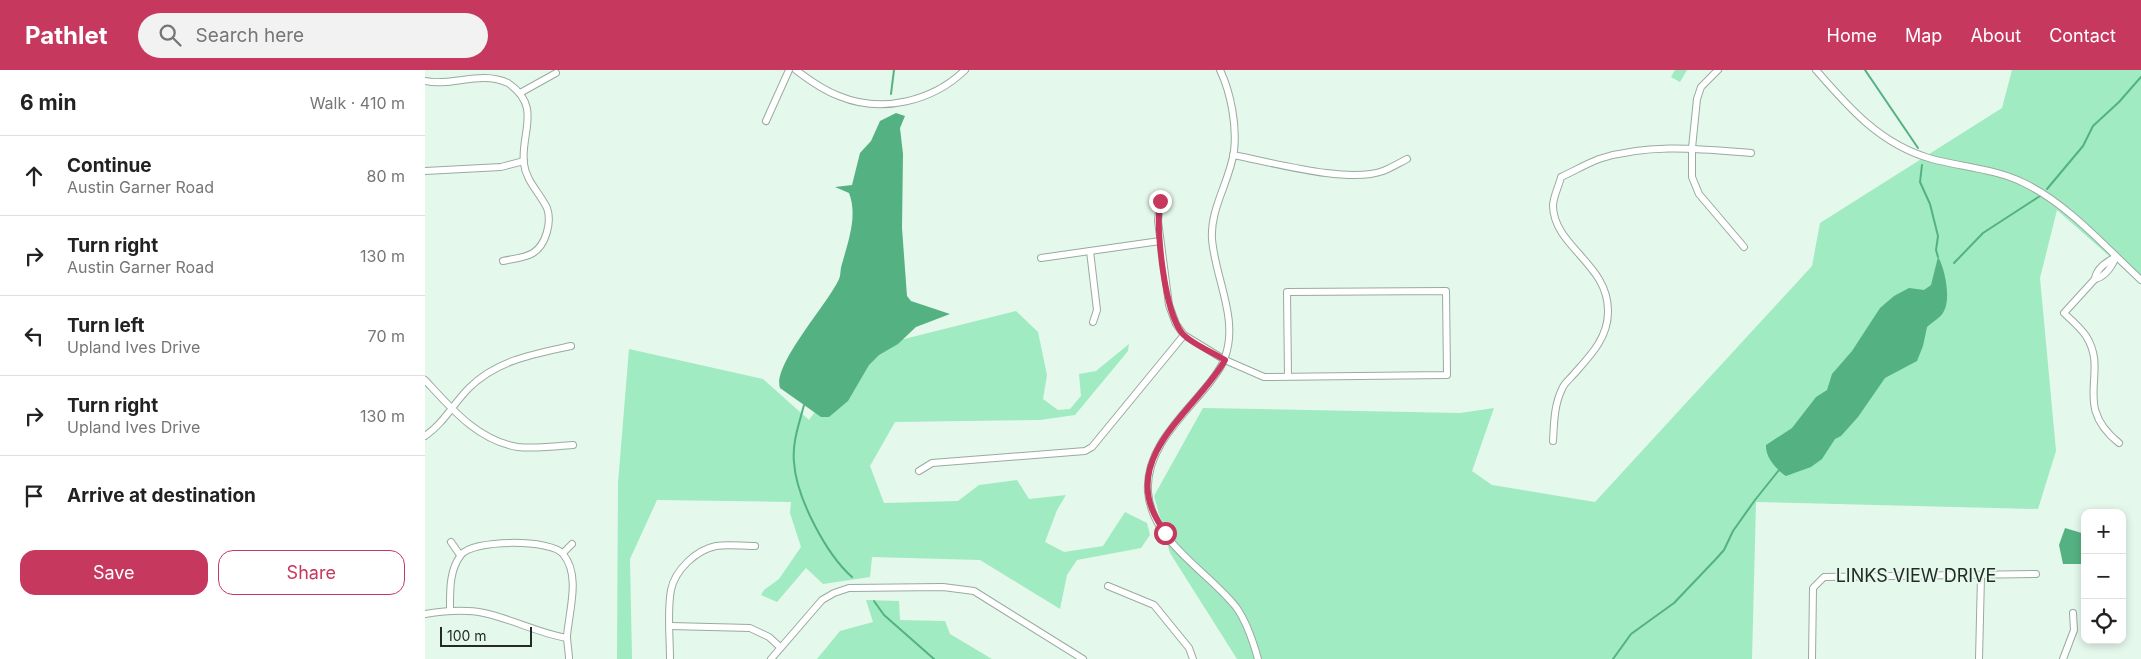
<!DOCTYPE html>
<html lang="en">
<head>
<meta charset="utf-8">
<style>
	:root { --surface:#fff; --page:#f2f2f2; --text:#222; --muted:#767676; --line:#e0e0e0; --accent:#c7385f }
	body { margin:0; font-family:Inter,sans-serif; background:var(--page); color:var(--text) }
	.controls { position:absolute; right:15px; bottom:15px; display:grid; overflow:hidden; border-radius:10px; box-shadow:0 2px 8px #0003 }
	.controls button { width:45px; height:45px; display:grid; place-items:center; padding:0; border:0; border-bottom:1px solid var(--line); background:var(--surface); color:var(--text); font:25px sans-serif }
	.scale { position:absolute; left:15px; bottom:12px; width:92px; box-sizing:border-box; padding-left:5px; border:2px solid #242b27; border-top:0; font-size:14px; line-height:18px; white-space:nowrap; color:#242b27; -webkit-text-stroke:4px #e5f8ec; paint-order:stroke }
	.stop { position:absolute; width:15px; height:15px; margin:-11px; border:4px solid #c7385f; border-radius:50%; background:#fff }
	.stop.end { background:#c7385f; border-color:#fff; box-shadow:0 1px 5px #0008 }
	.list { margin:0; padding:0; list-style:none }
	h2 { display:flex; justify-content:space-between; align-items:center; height:65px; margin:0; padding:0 20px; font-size:21px }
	h2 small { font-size:16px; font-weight:400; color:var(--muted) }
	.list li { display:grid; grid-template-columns:32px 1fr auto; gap:15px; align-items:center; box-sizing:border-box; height:80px; padding:0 20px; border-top:1px solid var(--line) }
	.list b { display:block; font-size:19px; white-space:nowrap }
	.list p { margin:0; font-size:16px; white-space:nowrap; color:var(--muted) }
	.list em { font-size:16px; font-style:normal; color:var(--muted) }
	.actions { display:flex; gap:10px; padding:15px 20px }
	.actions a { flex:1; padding:11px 0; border:1px solid var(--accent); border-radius:15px; text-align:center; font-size:18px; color:var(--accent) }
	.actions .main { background:var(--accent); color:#fff }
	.icon { flex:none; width:28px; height:28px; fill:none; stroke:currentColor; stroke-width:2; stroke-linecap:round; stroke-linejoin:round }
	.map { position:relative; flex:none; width:1716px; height:589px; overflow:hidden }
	header { display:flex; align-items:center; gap:30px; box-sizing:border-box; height:70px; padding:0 25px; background:var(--accent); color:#fff }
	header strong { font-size:24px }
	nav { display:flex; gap:28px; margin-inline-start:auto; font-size:18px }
	.search { width:350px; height:45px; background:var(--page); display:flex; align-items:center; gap:12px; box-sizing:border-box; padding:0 18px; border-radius:28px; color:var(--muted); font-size:19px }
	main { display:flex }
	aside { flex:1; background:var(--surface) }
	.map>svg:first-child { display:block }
</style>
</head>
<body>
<header>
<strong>Pathlet</strong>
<div class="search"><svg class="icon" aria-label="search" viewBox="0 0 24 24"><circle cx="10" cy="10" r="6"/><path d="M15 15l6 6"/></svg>Search here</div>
<nav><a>Home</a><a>Map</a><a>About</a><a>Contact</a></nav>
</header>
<main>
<aside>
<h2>6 min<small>Walk · 410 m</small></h2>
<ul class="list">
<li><svg class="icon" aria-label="ahead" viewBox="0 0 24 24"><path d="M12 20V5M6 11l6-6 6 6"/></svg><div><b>Continue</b><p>Austin Garner Road</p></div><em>80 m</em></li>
<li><svg class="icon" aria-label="right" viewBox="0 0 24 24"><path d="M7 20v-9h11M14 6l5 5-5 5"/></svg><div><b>Turn right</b><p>Austin Garner Road</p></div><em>130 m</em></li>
<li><svg class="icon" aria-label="left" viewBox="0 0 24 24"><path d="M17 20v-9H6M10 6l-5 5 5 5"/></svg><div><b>Turn left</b><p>Upland Ives Drive</p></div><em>70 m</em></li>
<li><svg class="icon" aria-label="right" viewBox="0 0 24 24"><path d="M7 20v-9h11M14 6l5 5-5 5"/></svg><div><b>Turn right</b><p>Upland Ives Drive</p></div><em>130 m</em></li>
<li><svg class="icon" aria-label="arrive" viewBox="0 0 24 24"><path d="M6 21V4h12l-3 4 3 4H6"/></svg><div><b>Arrive at destination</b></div></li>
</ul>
<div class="actions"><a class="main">Save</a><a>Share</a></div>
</aside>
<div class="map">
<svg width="1716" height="589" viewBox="0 0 1716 589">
	<rect width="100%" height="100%" fill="#e5f8ec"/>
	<g fill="#a0ebc1">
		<path d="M1250 0H1262L1255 12 1246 7Z"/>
		<path d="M1587 0H1716V214L1632 140 1615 208 1631 381 1613 439 1331 432 1327 589H812L745 483 729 426 778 338 1035 343 1069 338 1047 401 1067 415 1170 432 1387 196 1395 153 1577 38Z"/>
		<path d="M591 241 613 262 622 305 618 329 633 340 645 339 656 326 654 304 671 301 704 274 703 281 650 345 615 350 470 352 445 396 459 433 533 431 554 415 592 410 604 429 641 425 632 440 620 472 639 482 678 476 700 442 722 453 725 465 716 478 652 490 642 505 635 539 555 490 447 487 445 507 398 514 381 498 352 532 336 525 339 520 354 509 376 477 365 443 366 432 232 430 205 489 207 589H192L193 413 204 279 338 309 384 350 435 280Z"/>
		<path d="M441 530 474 531 475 550 520 551 525 564 567 589H392L415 561 448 552Z"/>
	</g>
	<g fill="#54b282">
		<path d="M471 43 480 46 475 58 478 84 477 158 482 226 486 231 525 244 491 257 473 274 454 285 444 295 423 331 404 347H396L355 318C347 295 403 234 414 209 416 205 415 199 417 194 423 172 433 146 424 123L410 117 427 115 435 83 446 71 455 51Z"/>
		<path d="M1513 187C1520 198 1526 229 1519 241 1516 248 1507 252 1502 257L1498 276 1492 291 1460 308 1433 347 1416 366 1410 369 1397 389 1386 397 1361 406C1352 400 1340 387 1341 375L1367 358 1391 327 1402 320 1407 304 1427 281 1455 238 1469 226 1484 218 1499 220 1506 215Z"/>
		<path d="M1640 458 1660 464V494H1638L1634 475Z"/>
	</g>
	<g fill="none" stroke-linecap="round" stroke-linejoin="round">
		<g stroke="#54b282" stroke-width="2">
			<path d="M1440 0 1493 78"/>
			<path d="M466 24 469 0"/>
			<path d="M1497 95 1495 112 1505 134 1513 166 1511 180 1513 187"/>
			<path d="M1622 119 1658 76 1668 56 1694 32 1716 7"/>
			<path d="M1529 193 1558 163 1615 126"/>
			<path d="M379 335C374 354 367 373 369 392 371 427 401 484 427 507"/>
			<path d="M449 531 459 545 509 589"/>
			<path d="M1188 589 1206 564 1249 533 1290 490 1299 480 1308 461 1330 430 1354 400"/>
		</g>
		<g stroke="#99aba0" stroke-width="8">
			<g id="minor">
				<path d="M371 0C384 10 398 20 414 26 457 44 508 31 540 0"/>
				<path d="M795 0C806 23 812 56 809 81 805 111 785 138 787 169 790 208 814 249 800 287 797 298 789 307 782 316 757 347 720 379 723 422 727 472 783 501 811 537 822 552 828 571 833 589"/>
				<path d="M1293 0 1276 17 1272 29 1267 78V107L1274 124 1319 177"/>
				<path d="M1391 0C1424 38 1456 75 1507 89 1537 97 1571 99 1599 113 1644 135 1679 176 1716 210"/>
				<path d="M0 11C26 17 56 0 83 13 118 37 95 63 99 94 101 111 115 123 122 138 127 152 121 175 108 183 100 188 87 189 78 191"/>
				<path d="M95 23 131 3"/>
				<path d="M341 51 364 0"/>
				<path d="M808 85C846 92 923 114 958 101 966 98 974 93 982 89"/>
				<path d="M0 101 76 97 99 91"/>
				<path d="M735 131 733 151 744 235 751 254 759 265 800 290 839 307 1022 305 1021 221 862 222 863 307"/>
				<path d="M665 181 672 240 668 252"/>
				<path d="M1691 187C1687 196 1681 207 1670 209L1639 243C1646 250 1655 257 1661 266 1685 303 1646 335 1694 373"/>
				<path d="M616 188 735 171"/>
				<path d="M1670 209C1671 199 1682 191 1691 187"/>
				<path d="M0 310C26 338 53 371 93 377 111 379 130 376 148 375"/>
				<path d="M0 366C19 353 28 334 44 318 72 290 109 284 146 276"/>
				<path d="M1128 371C1129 354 1129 335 1137 319 1139 313 1145 309 1149 304 1165 286 1183 268 1183 242 1184 194 1129 177 1128 136 1128 127 1134 116 1136 107 1149 101 1161 94 1174 89 1224 73 1276 79 1326 83"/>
				<path d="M494 401 507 393 660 381 667 377 759 265"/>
				<path d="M26 472 35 485"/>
				<path d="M138 483 147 474"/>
				<path d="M683 516 729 535 764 578 768 589"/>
				<path d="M25 540C25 522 24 500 36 485 47 469 127 469 138 484 156 505 144 541 142 566 142 573 144 582 144 589"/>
				<path d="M0 544C19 541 40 539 59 543 87 549 113 563 142 568"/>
				<path d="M245 556 325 558 344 567 355 577"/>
				<path d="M245 589C245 567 242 541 246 520 250 500 271 480 291 476 303 474 317 476 330 476"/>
				<path d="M346 589 397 530 409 523 424 518 518 517 549 521 658 589"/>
				<path d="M1387 589 1388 518 1399 507 1611 504"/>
				<path d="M1554 589 1556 506"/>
				<path d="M1638 589 1649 560 1648 543"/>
			</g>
		</g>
		<use href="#minor" stroke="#fff" stroke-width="6"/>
	</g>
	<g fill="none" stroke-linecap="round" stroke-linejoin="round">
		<path stroke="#c7385f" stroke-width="6" d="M735 131C731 160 739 240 757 263 765 273 789 283 800 290 775 335 704 380 727 439 730 447 735 455 740 463"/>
	</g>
	<g text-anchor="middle" stroke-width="4" stroke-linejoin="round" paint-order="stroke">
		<g font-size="18" fill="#242b27" stroke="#e5f8ec">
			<text x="1491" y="512">LINKS VIEW DRIVE</text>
		</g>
	</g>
</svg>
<div class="controls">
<button>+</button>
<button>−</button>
<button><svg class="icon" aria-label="locate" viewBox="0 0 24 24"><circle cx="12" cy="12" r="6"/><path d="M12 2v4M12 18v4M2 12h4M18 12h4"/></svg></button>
</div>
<div class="scale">100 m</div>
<div class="stop" style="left:740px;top:463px"></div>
<div class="stop end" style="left:735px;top:131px"></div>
</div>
</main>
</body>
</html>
